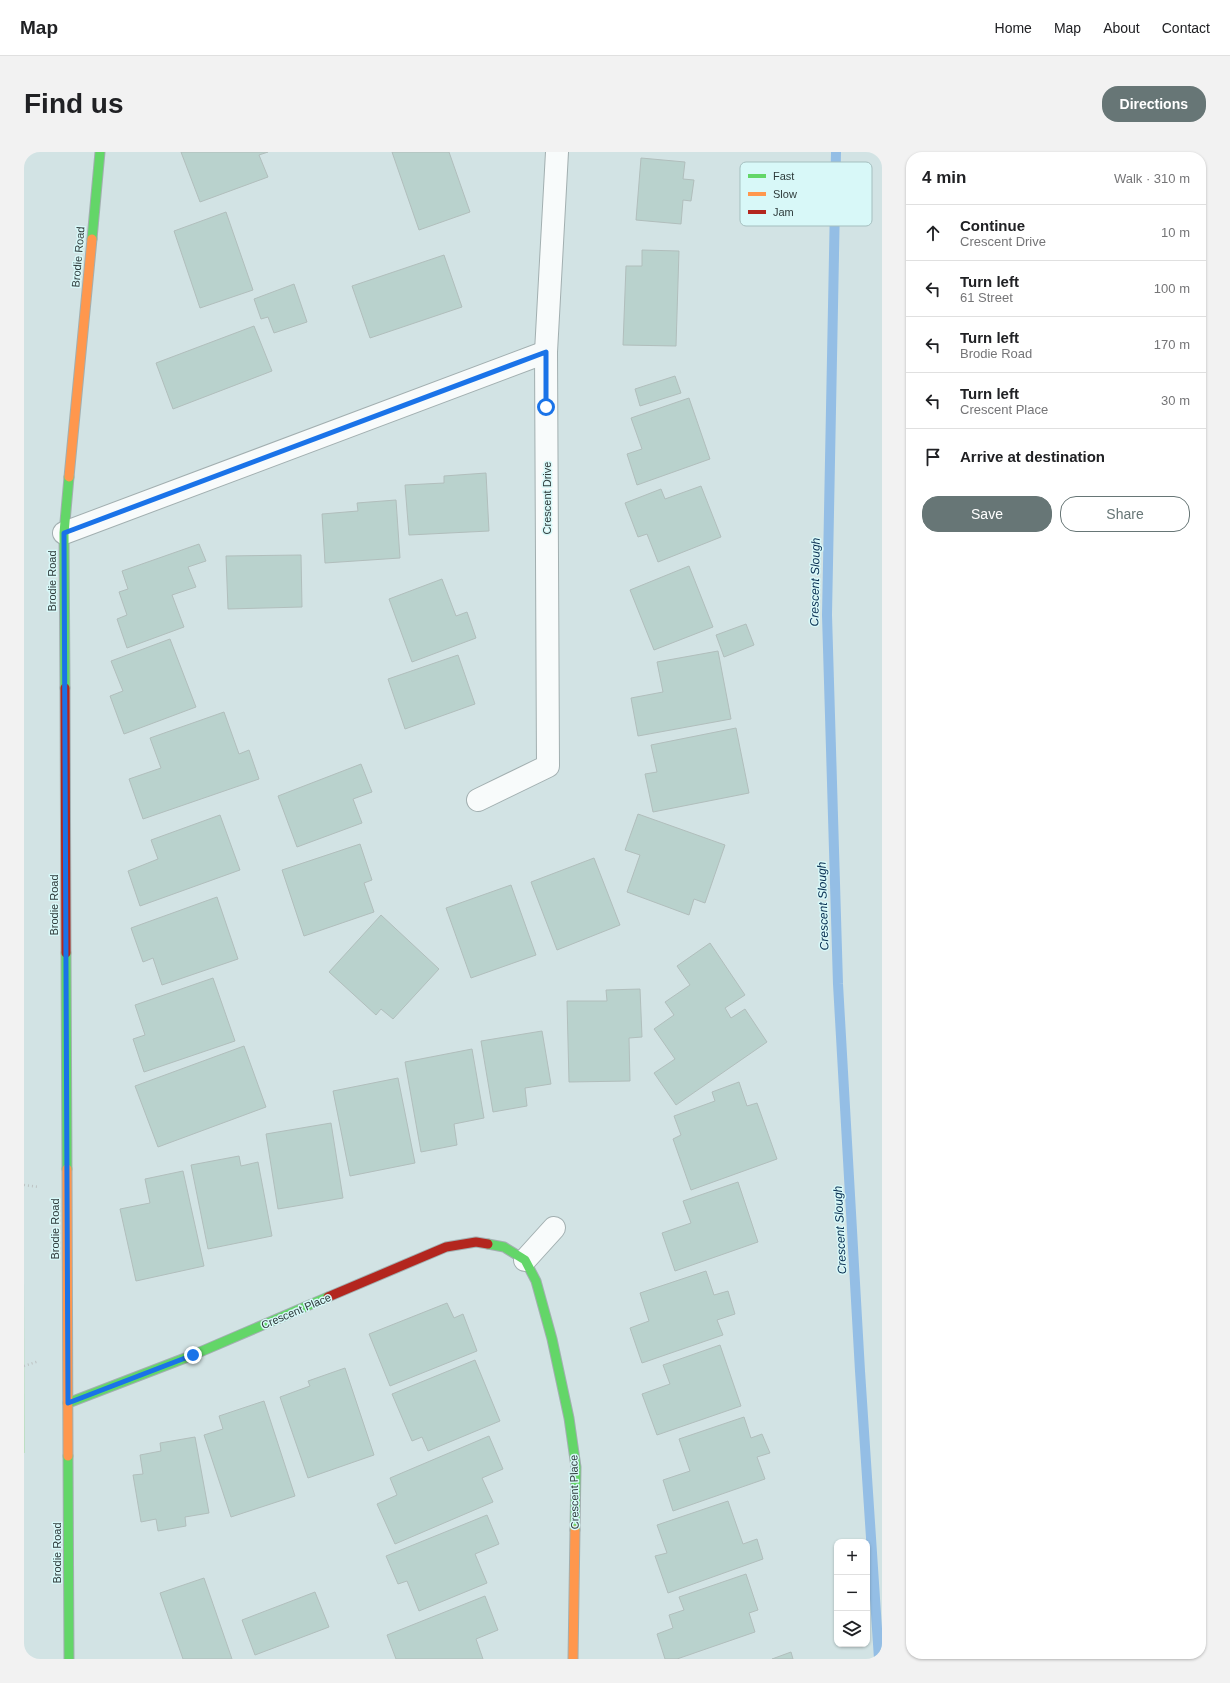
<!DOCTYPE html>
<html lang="en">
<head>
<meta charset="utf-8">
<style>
	:root { --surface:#fff; --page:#f2f2f2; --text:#202124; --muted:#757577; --line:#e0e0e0; --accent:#677676 }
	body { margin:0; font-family:Arial,sans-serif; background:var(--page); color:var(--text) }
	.controls { position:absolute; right:12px; bottom:12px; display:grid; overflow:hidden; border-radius:8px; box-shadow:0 1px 3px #0004 }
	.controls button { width:36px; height:36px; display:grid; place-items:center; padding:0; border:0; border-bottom:1px solid var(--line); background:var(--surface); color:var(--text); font:20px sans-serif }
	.stop { position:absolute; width:12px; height:12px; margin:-9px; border:3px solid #1a73e8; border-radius:50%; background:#fff }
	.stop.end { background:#1a73e8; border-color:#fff; box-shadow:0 1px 4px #0008 }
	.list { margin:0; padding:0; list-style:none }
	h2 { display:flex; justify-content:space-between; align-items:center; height:52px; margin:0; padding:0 16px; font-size:17px }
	h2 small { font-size:13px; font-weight:400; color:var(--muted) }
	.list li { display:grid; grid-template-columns:26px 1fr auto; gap:12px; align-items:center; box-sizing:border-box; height:56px; padding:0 16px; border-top:1px solid var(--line) }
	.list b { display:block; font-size:15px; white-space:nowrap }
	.list p { margin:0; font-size:13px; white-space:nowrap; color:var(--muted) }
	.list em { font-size:13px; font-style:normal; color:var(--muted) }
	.actions { display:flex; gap:8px; padding:12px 16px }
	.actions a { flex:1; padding:9px 0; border:1px solid var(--accent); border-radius:16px; text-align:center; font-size:14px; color:var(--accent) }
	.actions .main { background:var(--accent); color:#fff }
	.icon { flex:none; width:22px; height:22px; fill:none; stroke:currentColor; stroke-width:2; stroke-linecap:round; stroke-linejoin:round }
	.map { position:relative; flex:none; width:858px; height:1507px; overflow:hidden; border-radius:16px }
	header { display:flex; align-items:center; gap:24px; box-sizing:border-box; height:56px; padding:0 20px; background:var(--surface); border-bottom:1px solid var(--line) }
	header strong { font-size:19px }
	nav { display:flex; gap:22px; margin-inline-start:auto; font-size:14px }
	.intro { display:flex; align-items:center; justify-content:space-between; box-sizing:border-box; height:96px; padding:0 24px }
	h1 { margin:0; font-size:28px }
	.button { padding:10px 18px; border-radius:16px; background:var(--accent); color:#fff; font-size:14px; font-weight:700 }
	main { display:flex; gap:24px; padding:0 24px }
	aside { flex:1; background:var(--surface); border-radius:16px; box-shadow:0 1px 3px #0004 }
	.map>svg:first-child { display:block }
</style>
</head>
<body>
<header>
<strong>Map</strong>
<nav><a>Home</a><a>Map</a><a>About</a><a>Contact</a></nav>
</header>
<div class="intro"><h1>Find us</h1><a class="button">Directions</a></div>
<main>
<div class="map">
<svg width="858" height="1507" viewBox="0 0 858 1507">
	<rect width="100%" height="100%" fill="#d2e3e4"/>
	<path fill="#bcdfc2" d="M0 1127 1 1301H0Z"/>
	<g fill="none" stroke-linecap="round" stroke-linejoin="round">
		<path stroke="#94bee5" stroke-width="10" d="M812 0 803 463 814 832 836 1219 855 1507"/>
	</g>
	<g fill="#b9d2cd" stroke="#b1bebc">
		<path d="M157 0H244L235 3 244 25 176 50Z"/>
		<path d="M368 0H425L446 60 395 78Z"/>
		<path d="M617 6 661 10 659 27 670 28 667 49 659 48 657 72 612 68Z"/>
		<path d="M202 60 229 138 176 156 150 79Z"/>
		<path d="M618 98 655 99 652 194 599 193 602 114H618Z"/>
		<path d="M420 103 438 155 346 186 328 134Z"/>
		<path d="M270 132 283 170 250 181 244 165 237 167 230 147Z"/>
		<path d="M230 174 248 219 149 257 132 211Z"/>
		<path d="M651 224 657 241 616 254 611 237Z"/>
		<path d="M665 246 686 307 613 333 603 302 618 297 607 266Z"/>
		<path d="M462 321 465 379 385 383 381 333 420 331V324Z"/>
		<path d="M677 334 697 385 634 410 623 382 614 385 601 351 637 337 641 347Z"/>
		<path d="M372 348 376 406 301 411 298 362 334 359 333 351Z"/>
		<path d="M175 392 182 409 164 415 172 435 148 443 160 475 103 496 93 467 103 463 95 440 104 437 98 419Z"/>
		<path d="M277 403 278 455 204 457 202 404Z"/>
		<path d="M665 414 689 475 630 498 606 438Z"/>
		<path d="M418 427 432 464 443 460 452 486 388 510 365 447Z"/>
		<path d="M722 472 730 493 700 505 692 483Z"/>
		<path d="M146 487 172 555 100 582 86 544 99 539 87 509Z"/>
		<path d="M694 499 707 567 614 584 607 546 639 540 633 510Z"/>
		<path d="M434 503 451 552 381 577 364 527Z"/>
		<path d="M200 560 215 602 225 598 235 627 119 667 105 627 137 616 126 586Z"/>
		<path d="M712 576 725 641 629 660 621 622 633 620 627 593Z"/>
		<path d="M337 612 348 640 329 647 338 671 273 695 254 644Z"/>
		<path d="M614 662 701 693 681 751 670 747 665 763 603 740 616 703 601 698Z"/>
		<path d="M196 663 216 718 116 754 104 719 134 707 127 688Z"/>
		<path d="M336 692 348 728 340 731 350 760 280 784 258 718Z"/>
		<path d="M570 706 596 773 533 798 507 730Z"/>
		<path d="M487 733 512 803 447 826 422 756Z"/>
		<path d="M193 745 214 807 138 833 129 806 119 810 107 776Z"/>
		<path d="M357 763 415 817 369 867 357 857 352 863 305 820Z"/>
		<path d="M686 791 721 843 701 856 707 866 721 857 743 890 652 953 630 921 651 907 630 877 650 863 641 850 666 833 653 814Z"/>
		<path d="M189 826 211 889 120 920 109 887 121 883 111 853Z"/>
		<path d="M616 837 618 885 605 886 606 929 545 930 543 849H583L582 838Z"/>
		<path d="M518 879 527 932 501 936 503 954 469 960 457 889Z"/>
		<path d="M220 894 242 955 134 995 111 934Z"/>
		<path d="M448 897 460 966 430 972 433 993 397 1000 381 910Z"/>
		<path d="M374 926 391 1011 326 1024 309 939Z"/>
		<path d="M715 930 723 954 733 951 753 1007 667 1038 649 987 657 983 650 964 691 949 688 940Z"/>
		<path d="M307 971 319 1046 254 1057 242 982Z"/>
		<path d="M215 1004 217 1014 234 1010 248 1084 184 1097 167 1013Z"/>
		<path d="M159 1019 180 1114 112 1129 96 1057 126 1051 121 1027Z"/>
		<path d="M714 1030 734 1090 651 1119 638 1081 667 1071 659 1049Z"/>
		<path d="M682 1119 690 1143 704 1139 711 1162 693 1168 699 1183 618 1211 606 1176 625 1169 616 1141Z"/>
		<path d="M423 1151 430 1166 439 1162 453 1199 366 1234 345 1182Z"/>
		<path d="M696 1193 717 1254 633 1283 618 1242 646 1232 639 1213Z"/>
		<path d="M451 1208 476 1269 404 1299 398 1285 388 1289 368 1242Z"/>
		<path d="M321 1216 350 1303 284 1326 256 1245 286 1234 284 1229Z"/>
		<path d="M240 1249 271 1344 207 1365 180 1283 199 1277 195 1264Z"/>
		<path d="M720 1265 727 1286 738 1282 746 1301 733 1305 741 1327 649 1359 639 1328 666 1319 655 1287Z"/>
		<path d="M465 1284 479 1317 458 1326 469 1350 371 1392 353 1352 373 1343 366 1326Z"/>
		<path d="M171 1285 185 1361 161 1365 162 1374 134 1379 132 1367 117 1370 109 1323 119 1322 116 1303 137 1299 136 1291Z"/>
		<path d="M704 1349 719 1392 733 1387 739 1407 644 1441 631 1404 643 1401 633 1373Z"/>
		<path d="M463 1363 475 1392 451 1402 463 1431 395 1459 383 1429 374 1432 362 1404Z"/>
		<path d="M722 1422 734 1458 725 1461 731 1480 653 1507H641L633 1482 649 1476 645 1463 660 1458 655 1445Z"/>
		<path d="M180 1426 208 1507H159L136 1441Z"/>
		<path d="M291 1440 305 1475 231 1503 218 1468Z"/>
		<path d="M461 1444 474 1478 452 1487 459 1507H372L363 1483Z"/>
		<path d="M767 1500 769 1507H748Z"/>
	</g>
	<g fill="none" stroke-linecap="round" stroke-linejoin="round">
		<g stroke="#a2afb0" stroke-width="24">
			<g id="street">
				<path d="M40 381 522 200"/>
				<path d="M454 648 524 614 522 200 533 0"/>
				<path d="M501 1108 530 1076"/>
			</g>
		</g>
		<g stroke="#a2afb0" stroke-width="11">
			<g id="fast">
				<path d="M68 87 76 0"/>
				<path d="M41 536 40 381 45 325"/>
				<path d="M42 801 43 1017"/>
				<path d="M464 1092 480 1095 501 1108 512 1129 528 1187 545 1266 552 1315 551 1378"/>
				<path d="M44 1251 169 1203 304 1145"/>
				<path d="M44 1304 45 1507"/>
			</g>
		</g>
		<g stroke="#a2afb0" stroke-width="11">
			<g id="slow">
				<path d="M45 325 68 87"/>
				<path d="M43 1017 44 1304"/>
				<path d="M549 1507 551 1378"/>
			</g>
		</g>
		<g stroke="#a2afb0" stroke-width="11">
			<g id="jam">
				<path d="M41 536 42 801"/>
				<path d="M304 1145 422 1095 452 1090 464 1092"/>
			</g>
		</g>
		<g stroke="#bdc3c3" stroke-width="2.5" stroke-dasharray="1 3" stroke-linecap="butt">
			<path d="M0 1033 15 1035"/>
			<path d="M0 1214 15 1209"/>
		</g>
		<use href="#street" stroke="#f8fbfb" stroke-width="22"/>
		<use href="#fast" stroke="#63d668" stroke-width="9"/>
		<use href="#slow" stroke="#ff974d" stroke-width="9"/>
		<use href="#jam" stroke="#b3261e" stroke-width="9"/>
	</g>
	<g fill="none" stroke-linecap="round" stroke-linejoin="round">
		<path stroke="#1a73e8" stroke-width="5" d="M169 1203 44 1251 40 381 522 200V255"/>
	</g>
	<g text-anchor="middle" stroke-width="3" stroke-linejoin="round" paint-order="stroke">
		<g font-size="11" fill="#2e3b3b" stroke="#d8f8f8">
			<text transform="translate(54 105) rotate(-85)" y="4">Brodie Road</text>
			<text transform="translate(523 346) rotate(-90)" y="4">Crescent Drive</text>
			<text transform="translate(28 429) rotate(-90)" y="4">Brodie Road</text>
			<text transform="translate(30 753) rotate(-90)" y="4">Brodie Road</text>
			<text transform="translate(31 1077) rotate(-90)" y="4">Brodie Road</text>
			<text transform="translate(272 1159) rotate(-23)" y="4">Crescent Place</text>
			<text transform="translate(550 1340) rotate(-91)" y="4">Crescent Place</text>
			<text transform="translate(33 1401) rotate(-90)" y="4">Brodie Road</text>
		</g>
		<g font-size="12" font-style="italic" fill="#042b4e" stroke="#d8f8f8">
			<text transform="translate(791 430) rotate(-89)" y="4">Crescent Slough</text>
			<text transform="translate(799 754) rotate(-92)" y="4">Crescent Slough</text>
			<text transform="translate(816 1078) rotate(-93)" y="4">Crescent Slough</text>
		</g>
	</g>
	<rect x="716" y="10" width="132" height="64" rx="6" fill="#d8f8f8" stroke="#a5bfbf" stroke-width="1"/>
	<rect x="724" y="22" width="18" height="4" fill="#63d668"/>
	<rect x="724" y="40" width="18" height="4" fill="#ff974d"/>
	<rect x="724" y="58" width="18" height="4" fill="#b3261e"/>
	<g font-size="11" fill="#2e3b3b">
		<text x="749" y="28">Fast</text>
		<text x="749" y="46">Slow</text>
		<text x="749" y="64">Jam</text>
	</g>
</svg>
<div class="controls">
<button>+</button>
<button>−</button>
<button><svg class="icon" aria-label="layers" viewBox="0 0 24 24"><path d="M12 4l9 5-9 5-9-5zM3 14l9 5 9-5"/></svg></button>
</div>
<div class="stop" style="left:522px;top:255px"></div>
<div class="stop end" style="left:169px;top:1203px"></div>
</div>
<aside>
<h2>4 min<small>Walk · 310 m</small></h2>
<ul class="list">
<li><svg class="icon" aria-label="ahead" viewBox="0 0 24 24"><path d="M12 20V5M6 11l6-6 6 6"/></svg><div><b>Continue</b><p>Crescent Drive</p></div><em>10 m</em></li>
<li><svg class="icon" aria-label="left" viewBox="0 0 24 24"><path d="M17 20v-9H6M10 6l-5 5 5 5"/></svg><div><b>Turn left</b><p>61 Street</p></div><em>100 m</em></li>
<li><svg class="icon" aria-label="left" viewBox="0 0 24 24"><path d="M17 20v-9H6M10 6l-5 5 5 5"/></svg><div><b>Turn left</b><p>Brodie Road</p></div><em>170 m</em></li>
<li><svg class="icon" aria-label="left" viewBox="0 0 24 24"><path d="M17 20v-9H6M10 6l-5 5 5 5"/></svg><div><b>Turn left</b><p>Crescent Place</p></div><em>30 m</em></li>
<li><svg class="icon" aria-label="arrive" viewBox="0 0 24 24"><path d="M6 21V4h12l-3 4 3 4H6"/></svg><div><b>Arrive at destination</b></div></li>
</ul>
<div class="actions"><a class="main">Save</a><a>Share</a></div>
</aside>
</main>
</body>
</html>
